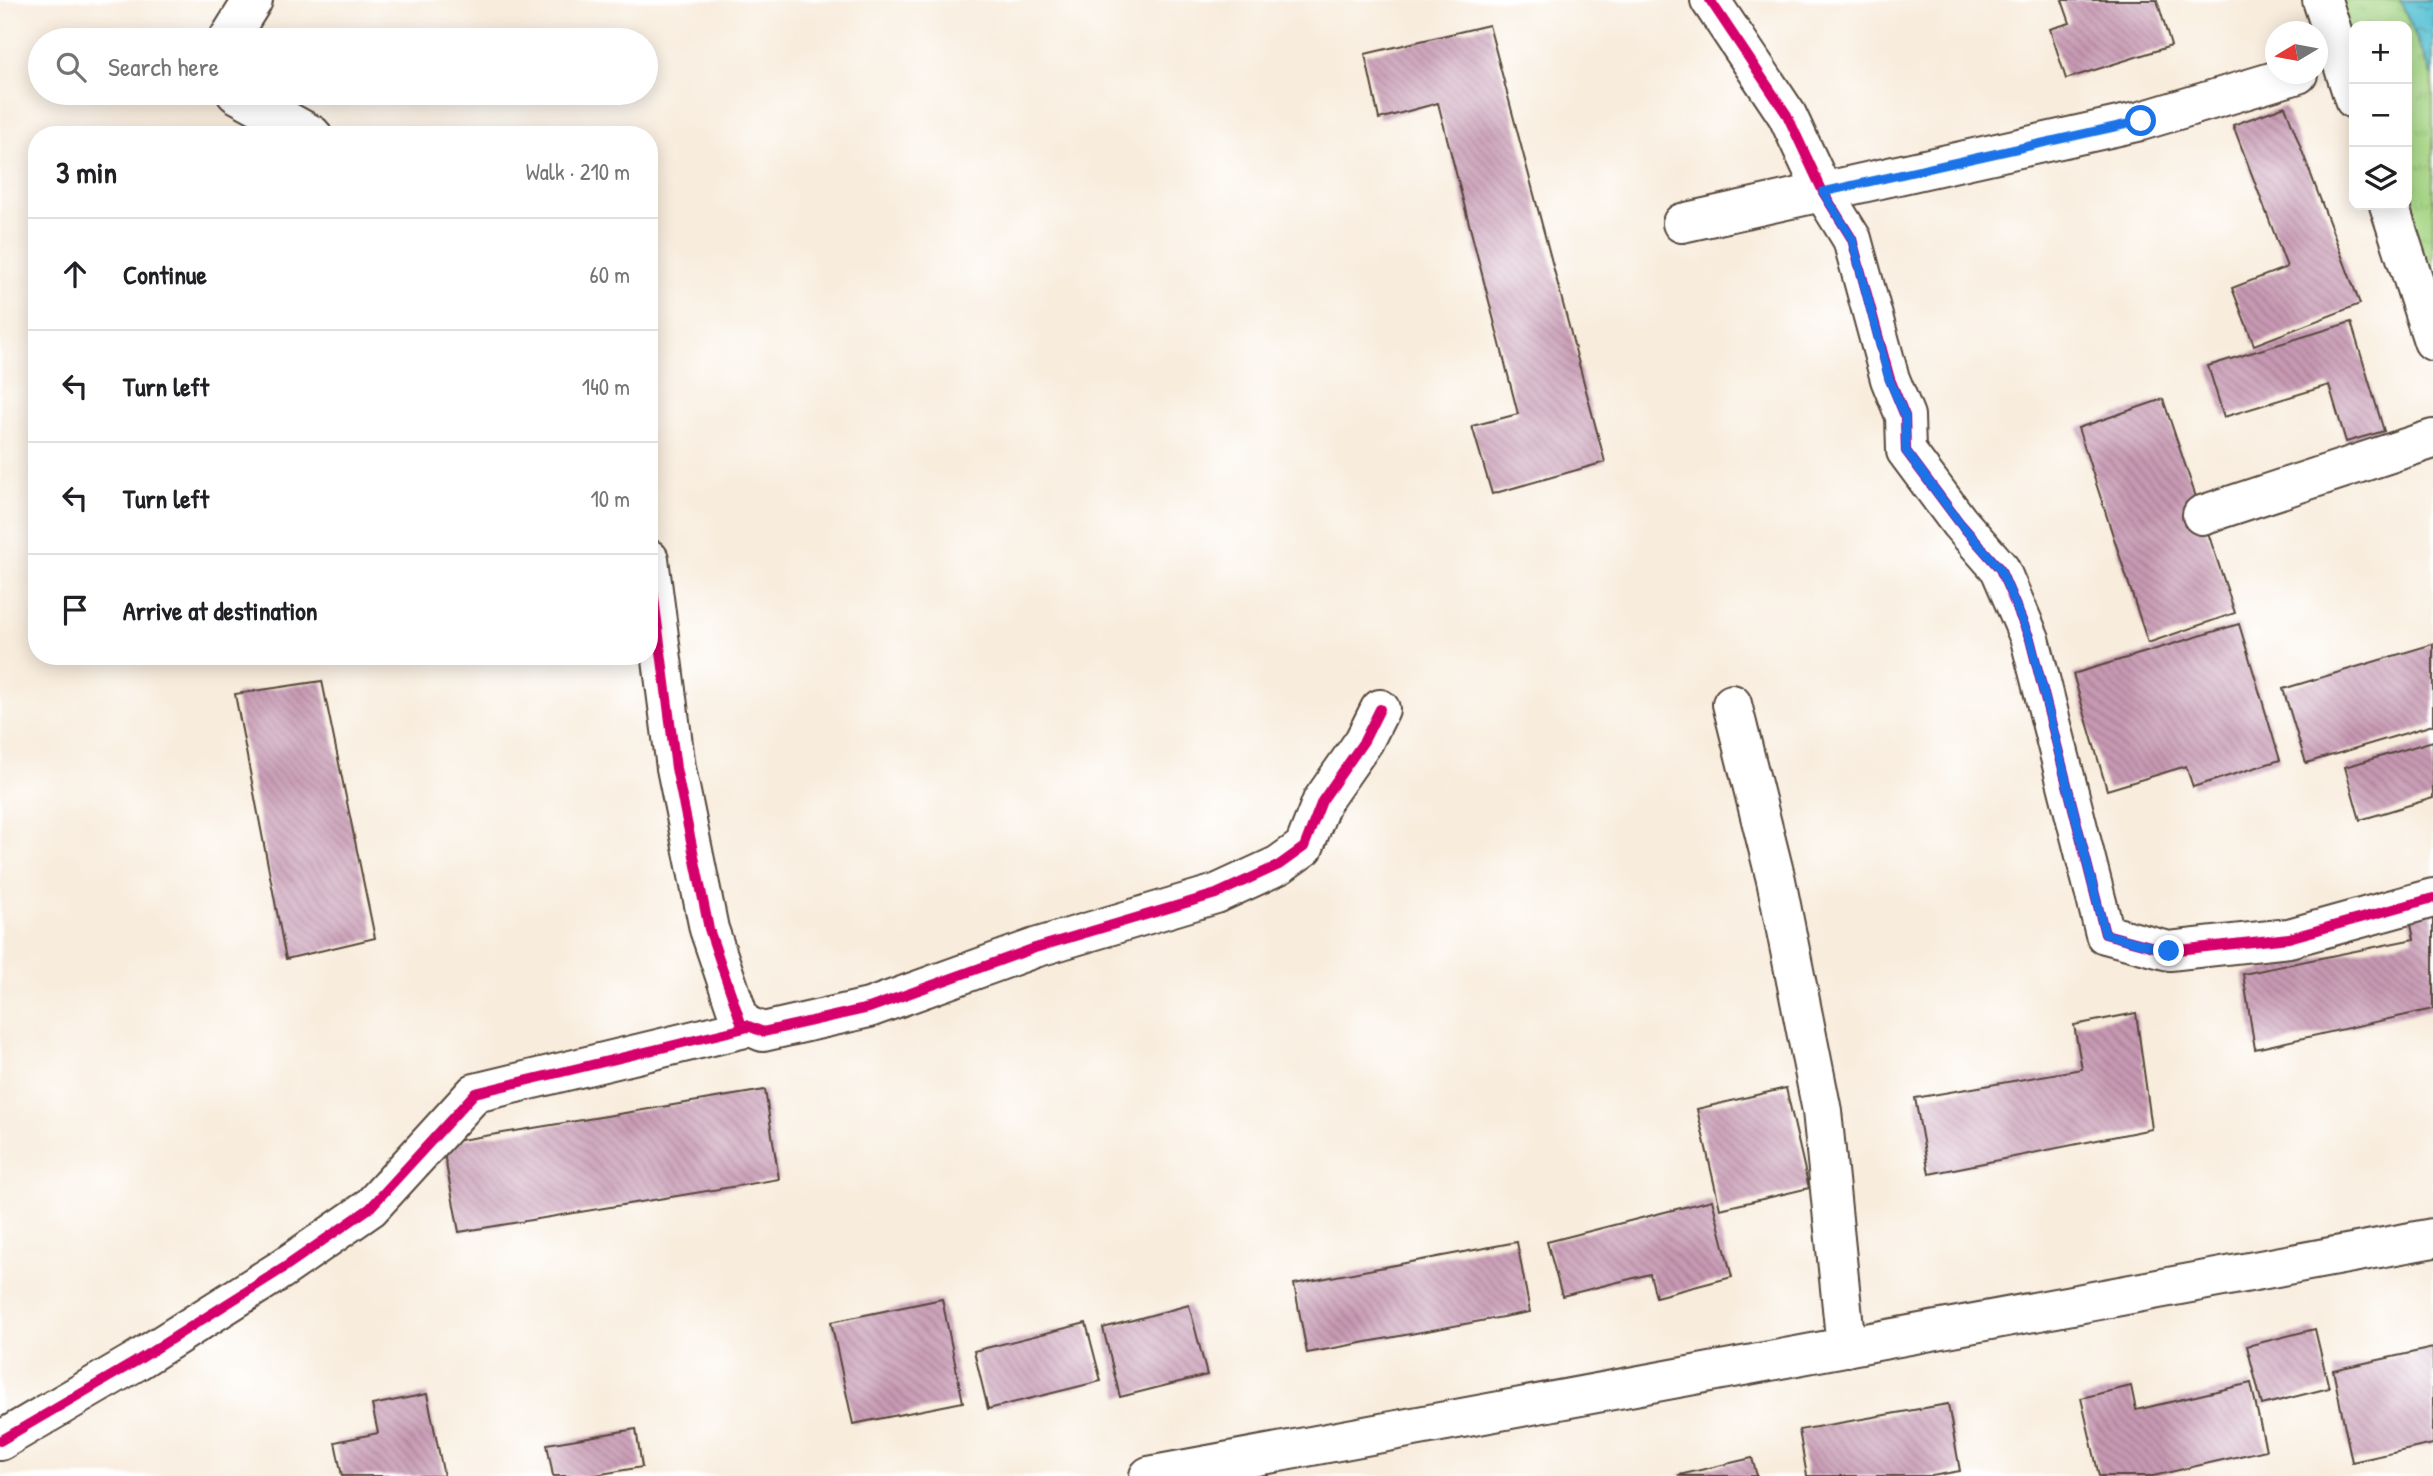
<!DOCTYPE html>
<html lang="en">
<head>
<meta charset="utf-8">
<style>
	:root { --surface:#fff; --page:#f2f2f2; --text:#202124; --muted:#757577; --line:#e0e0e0 }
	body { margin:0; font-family:"Patrick Hand",sans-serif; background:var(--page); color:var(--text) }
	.controls { position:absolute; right:21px; top:21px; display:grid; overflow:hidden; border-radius:14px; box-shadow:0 4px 18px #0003 }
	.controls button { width:63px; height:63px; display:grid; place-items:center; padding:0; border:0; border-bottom:2px solid var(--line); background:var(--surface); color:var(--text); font:35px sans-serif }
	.compass { position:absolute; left:2265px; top:21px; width:63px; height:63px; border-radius:50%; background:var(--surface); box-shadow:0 4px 18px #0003; rotate:260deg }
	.stop { position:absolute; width:21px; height:21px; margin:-16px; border:5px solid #1a73e8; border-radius:50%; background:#fff }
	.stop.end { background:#1a73e8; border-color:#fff; box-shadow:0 2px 7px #0008 }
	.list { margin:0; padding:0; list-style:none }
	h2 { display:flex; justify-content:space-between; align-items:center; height:91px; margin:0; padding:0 28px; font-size:30px }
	h2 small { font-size:23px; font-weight:400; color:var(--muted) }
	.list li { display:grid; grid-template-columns:46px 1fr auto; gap:21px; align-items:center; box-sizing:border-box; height:112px; padding:0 28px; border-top:2px solid var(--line) }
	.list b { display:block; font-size:26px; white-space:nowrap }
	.list em { font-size:23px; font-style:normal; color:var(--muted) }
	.icon { flex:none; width:38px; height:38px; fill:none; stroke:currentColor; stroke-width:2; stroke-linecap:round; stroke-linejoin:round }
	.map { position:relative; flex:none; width:2433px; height:1476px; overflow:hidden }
	.search { position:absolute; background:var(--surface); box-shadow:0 4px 18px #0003; left:28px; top:28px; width:630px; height:77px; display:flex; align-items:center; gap:18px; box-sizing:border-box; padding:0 24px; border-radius:38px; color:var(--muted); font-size:26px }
	.panel { position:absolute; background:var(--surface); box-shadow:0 4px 18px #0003; left:28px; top:126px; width:630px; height:539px; border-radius:28px }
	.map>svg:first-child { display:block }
</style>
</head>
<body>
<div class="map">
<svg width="2433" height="1476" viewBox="0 0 2433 1476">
	<defs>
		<pattern id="park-tufts" width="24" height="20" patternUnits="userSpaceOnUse" patternTransform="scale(1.75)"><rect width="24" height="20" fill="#a6d684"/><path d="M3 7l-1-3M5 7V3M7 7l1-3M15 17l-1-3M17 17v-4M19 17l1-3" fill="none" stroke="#90b872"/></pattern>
		<pattern id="water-ripples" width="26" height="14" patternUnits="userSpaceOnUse" patternTransform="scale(1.75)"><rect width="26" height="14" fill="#59c2d5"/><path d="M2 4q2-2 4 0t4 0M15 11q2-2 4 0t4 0" fill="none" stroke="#4b9eac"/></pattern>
		<pattern id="building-back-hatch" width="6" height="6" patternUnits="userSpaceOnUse" patternTransform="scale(1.75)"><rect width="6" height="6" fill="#c799b3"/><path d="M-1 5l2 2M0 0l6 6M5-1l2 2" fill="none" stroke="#a37d91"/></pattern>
	</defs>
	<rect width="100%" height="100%" fill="#fff"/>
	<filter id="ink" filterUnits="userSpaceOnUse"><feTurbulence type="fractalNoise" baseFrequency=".0143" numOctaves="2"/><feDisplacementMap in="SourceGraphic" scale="14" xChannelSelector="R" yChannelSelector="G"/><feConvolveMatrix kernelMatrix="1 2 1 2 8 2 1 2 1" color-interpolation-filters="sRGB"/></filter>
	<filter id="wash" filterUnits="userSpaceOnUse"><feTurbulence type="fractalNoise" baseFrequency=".00686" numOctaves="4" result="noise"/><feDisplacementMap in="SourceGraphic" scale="28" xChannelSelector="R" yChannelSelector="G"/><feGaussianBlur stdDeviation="1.57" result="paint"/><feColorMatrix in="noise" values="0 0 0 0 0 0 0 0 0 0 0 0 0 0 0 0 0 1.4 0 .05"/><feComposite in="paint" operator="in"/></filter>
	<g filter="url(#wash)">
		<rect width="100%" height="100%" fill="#f8ecdc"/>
		<path fill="url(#park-tufts)" stroke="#708051" stroke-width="2" d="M2322 0H2433V341L2407 205V26H2354V99Z"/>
		<path fill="url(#water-ripples)" stroke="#4a767a" stroke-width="2" d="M2400 0H2433V77Z"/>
		<g id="blocks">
			<g fill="url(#building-back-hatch)">
				<path d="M2062 0H2157L2171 46 2066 79 2050 29 2070 23Z"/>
				<path d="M1489 25 1605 462 1492 494 1472 426 1518 414 1438 103 1379 119 1365 54Z"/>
				<path d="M2285 106 2360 304 2254 345 2232 288 2287 267 2233 125Z"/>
				<path d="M2351 322 2384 431 2346 442 2329 385 2224 417 2208 366Z"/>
				<path d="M2163 399 2235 613 2148 643 2078 428Z"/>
				<path d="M2239 624 2280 760 2193 787 2186 766 2107 790 2073 674Z"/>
				<path d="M2433 644V725L2306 763 2283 689Z"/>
				<path d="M322 681 375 938 286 959 235 694Z"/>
				<path d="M2433 741V798L2360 820 2345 767Z"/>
				<path d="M2433 910V1009L2255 1049 2243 974 2414 939 2409 915Z"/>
				<path d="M2136 1013 2152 1129 1929 1174 1915 1098 2082 1069 2074 1025Z"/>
				<path d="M1786 1088 1809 1188 1720 1209 1697 1109Z"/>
				<path d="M765 1090 779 1179 459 1232 442 1143Z"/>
				<path d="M1712 1200 1732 1277 1656 1297 1650 1274 1562 1296 1547 1242Z"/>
				<path d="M1517 1242 1530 1312 1307 1353 1294 1284Z"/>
				<path d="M942 1299 963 1402 853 1424 831 1322Z"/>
				<path d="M1189 1305 1207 1375 1120 1397 1103 1328Z"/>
				<path d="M1086 1323 1101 1381 988 1409 974 1351Z"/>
				<path d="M2315 1329 2329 1388 2262 1405 2247 1346Z"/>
				<path d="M2433 1348V1444L2352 1462 2333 1370Z"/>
				<path d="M2251 1383 2266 1450 2153 1476H2099L2081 1398 2131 1386 2136 1410Z"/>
				<path d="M427 1394 444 1476H342L335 1442 378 1433 372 1405Z"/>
				<path d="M1948 1404 1960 1471 1932 1476H1807L1799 1430Z"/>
				<path d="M636 1429 642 1467 590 1476H553L547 1444Z"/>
				<path d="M1752 1458 1757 1476H1680L1679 1475Z"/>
			</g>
		</g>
	</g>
	<g filter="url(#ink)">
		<use href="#blocks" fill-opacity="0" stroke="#57473a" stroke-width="2"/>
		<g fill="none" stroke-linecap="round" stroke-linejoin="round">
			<g stroke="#57473a" stroke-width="42">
				<g id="minor">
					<path d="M1710 0 1787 115 1823 192 1852 239 1890 379 1905 416 1906 451 1959 522 2000 569 2030 639 2105 934 2169 951 2289 938 2433 898"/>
					<path d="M2322 0 2354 99"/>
					<path d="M228 40 253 0"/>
					<path d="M236 93 312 135"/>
					<path d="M2389 205 2433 341"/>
					<path d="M1682 223 2141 121 2298 74"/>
					<path d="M2202 515 2433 439"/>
					<path d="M649 559 676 768 709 929 741 1023 763 1032 869 1008 1035 948 1216 894 1279 865 1304 847 1322 801 1364 741 1380 709"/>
					<path d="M1732 704 1776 880 1822 1111 1846 1347"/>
					<path d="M0 1441 135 1362 282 1269 370 1208 475 1093 749 1027"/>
				</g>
			</g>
			<g stroke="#57473a" stroke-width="42">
				<path id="major" d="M1149 1476 2433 1238"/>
			</g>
			<use href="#minor" stroke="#fff" stroke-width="38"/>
			<use href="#major" stroke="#fff" stroke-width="38"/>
			<g stroke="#fff" stroke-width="15">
				<g id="cycleway">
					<path d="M1710 0 1787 115 1823 192 1852 239 1890 379 1905 416 1906 451 1959 522 2000 569 2030 639 2105 934 2169 951 2289 938 2433 898"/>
					<path d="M649 559 676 768 709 929 741 1023 763 1032 869 1008 1035 948 1216 894 1279 865 1304 847 1322 801 1364 741 1380 709"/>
					<path d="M0 1441 135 1362 282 1269 370 1208 475 1093 749 1027"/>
				</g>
			</g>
			<use href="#cycleway" stroke="#d6006c" stroke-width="10"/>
		</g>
	</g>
	<g fill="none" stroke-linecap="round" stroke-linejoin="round" filter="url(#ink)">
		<path stroke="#1a73e8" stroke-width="9" d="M2141 121 1823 192 1852 239 1889 379 1905 416 1906 451 1959 522 2000 569 2030 639 2105 934 2169 951"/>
	</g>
</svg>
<div class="controls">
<button>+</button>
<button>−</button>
<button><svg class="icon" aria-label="layers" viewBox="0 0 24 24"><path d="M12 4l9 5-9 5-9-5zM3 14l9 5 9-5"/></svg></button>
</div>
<svg class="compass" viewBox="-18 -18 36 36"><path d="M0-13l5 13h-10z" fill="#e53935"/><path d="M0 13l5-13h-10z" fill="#757577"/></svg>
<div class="stop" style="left:2141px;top:121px"></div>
<div class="stop end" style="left:2169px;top:951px"></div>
<div class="search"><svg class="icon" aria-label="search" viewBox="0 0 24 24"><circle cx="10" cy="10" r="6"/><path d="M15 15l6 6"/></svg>Search here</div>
<section class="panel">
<h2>3 min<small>Walk · 210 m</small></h2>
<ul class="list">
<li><svg class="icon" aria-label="ahead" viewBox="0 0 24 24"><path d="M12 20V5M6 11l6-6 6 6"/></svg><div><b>Continue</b></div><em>60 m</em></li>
<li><svg class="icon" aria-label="left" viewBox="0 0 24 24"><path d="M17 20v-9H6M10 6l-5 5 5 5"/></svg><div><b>Turn left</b></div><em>140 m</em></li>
<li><svg class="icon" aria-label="left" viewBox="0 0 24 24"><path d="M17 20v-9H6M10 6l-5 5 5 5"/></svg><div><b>Turn left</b></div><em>10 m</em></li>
<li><svg class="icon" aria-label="arrive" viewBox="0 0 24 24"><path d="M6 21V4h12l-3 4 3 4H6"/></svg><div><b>Arrive at destination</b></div></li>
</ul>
</section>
</div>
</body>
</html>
